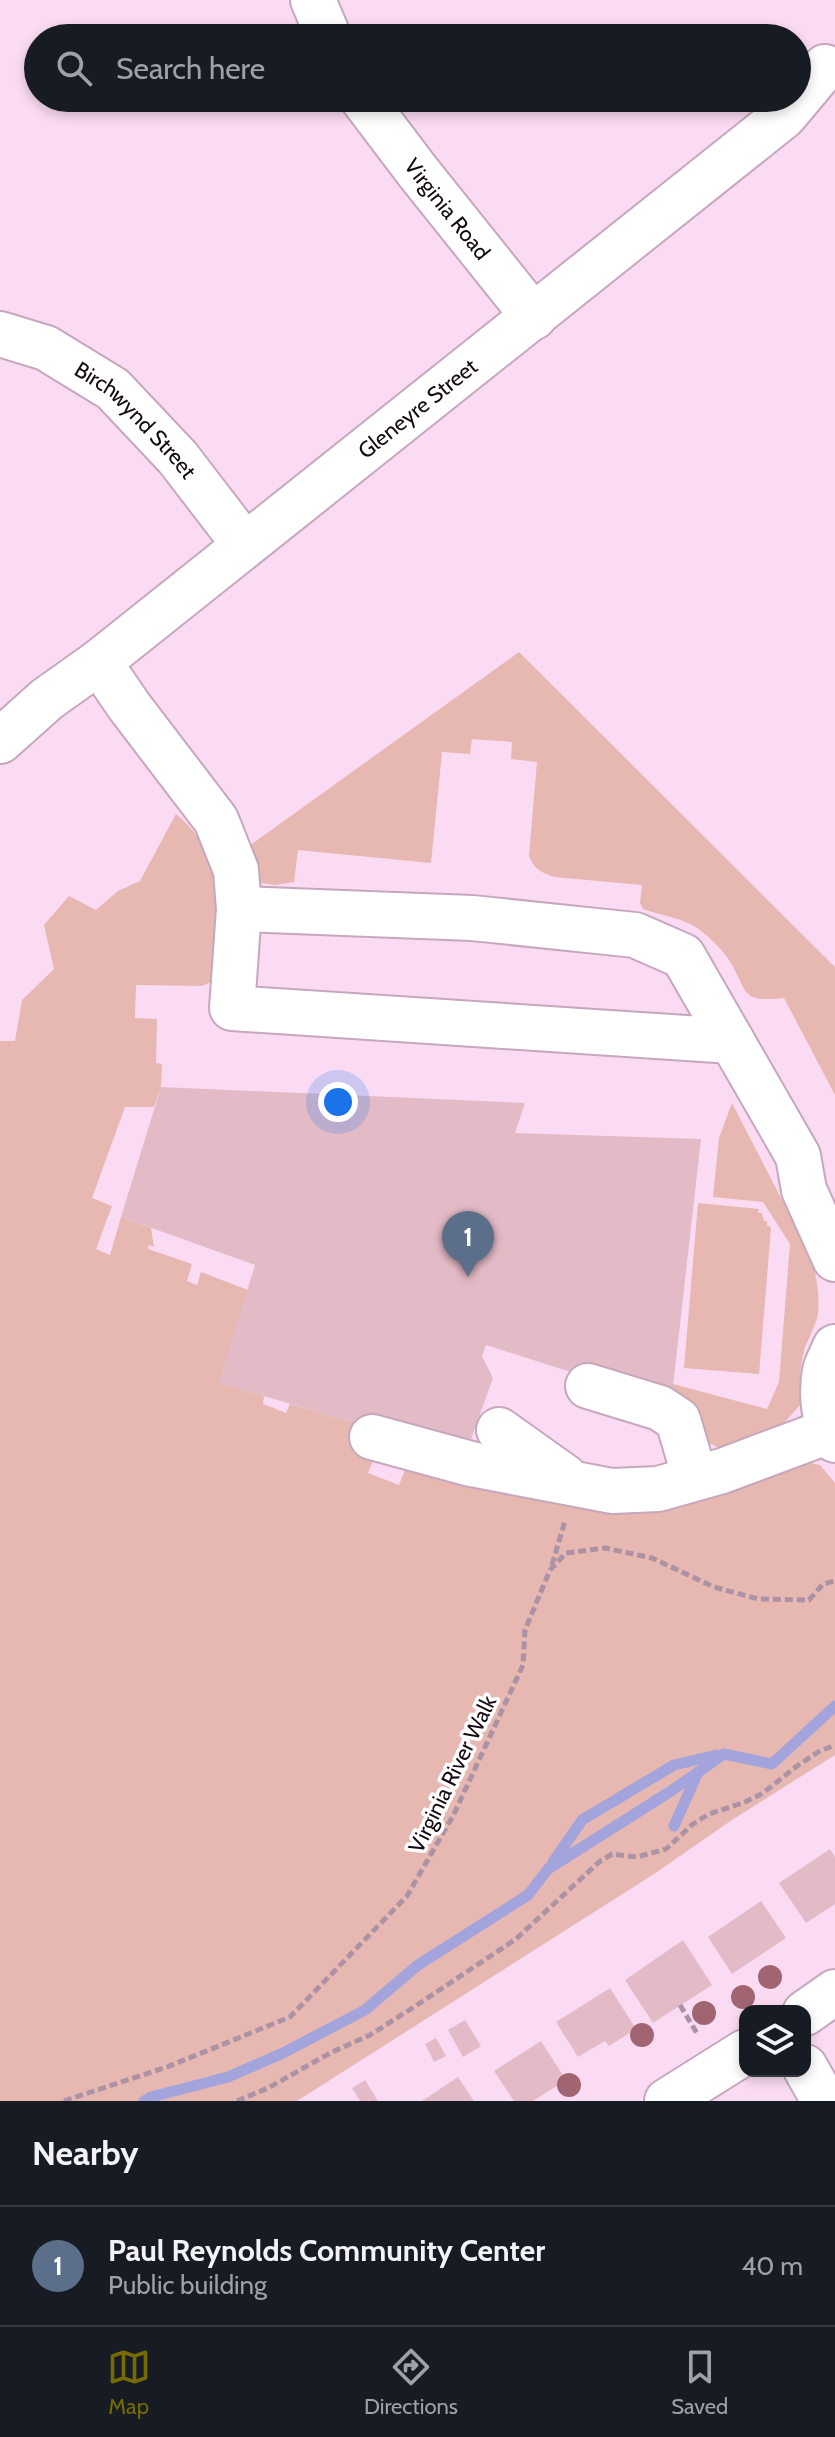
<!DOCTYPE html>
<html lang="en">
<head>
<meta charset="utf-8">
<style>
	:root { --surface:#171b24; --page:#20242c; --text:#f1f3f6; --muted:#9ea1a6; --line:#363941; --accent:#766a02 }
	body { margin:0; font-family:Cabin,sans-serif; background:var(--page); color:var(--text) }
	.controls { position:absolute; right:24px; bottom:24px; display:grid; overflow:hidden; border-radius:16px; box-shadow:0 4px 12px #0003 }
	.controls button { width:72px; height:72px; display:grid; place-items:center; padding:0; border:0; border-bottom:2px solid var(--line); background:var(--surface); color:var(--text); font:40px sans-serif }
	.you { position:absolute; left:338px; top:1102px; width:28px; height:28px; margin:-20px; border:6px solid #fff; border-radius:50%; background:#1a73e8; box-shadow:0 0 0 12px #1a73e833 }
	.badge { display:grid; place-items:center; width:52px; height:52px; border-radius:50%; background:var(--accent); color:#fff; font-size:26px; font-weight:700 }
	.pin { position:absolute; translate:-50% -66px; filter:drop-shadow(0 2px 4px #0008) }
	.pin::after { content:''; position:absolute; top:42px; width:28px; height:24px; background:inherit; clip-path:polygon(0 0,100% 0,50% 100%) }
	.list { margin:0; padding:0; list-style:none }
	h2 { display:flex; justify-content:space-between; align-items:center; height:104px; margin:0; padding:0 32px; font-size:34px }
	h2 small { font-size:26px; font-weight:400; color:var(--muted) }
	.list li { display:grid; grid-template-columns:52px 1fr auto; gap:24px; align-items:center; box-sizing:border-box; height:120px; padding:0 32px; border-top:2px solid var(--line) }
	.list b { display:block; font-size:30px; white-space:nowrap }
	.list p { margin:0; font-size:26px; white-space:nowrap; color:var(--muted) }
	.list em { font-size:26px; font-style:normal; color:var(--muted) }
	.icon { flex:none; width:44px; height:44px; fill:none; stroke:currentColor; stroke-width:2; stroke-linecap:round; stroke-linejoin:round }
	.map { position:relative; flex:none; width:835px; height:2101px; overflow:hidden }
	.search { position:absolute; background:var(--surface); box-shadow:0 4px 12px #0003; left:24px; right:24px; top:24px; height:88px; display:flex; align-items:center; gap:20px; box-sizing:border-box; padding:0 28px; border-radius:44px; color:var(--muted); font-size:30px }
	.sheet { height:224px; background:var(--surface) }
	nav { display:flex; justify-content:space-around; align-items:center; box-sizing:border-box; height:112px; border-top:2px solid var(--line); background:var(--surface); font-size:22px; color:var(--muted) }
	nav a { display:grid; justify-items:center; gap:4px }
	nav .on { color:var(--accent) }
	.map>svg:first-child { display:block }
</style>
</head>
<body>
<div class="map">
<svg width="835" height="2101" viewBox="0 0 835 2101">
	<rect width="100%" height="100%" fill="#fbdbf3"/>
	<g fill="#e7b7b2">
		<path d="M519 652 835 967V1095L784 998C738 1003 749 991 729 960 721 948 705 932 692 925 677 917 659 915 643 909L640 903 642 885 554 877C542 873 534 869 529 856L537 762 511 759 512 742 472 739 470 754 442 752 431 863 298 850 294 882 275 885 256 882 249 846Z"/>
		<path d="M176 814C233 861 216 917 211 982L202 986 136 985 135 1018 157 1019 156 1063 162 1064 161 1087 154 1107H125L92 1198 112 1206 96 1249 110 1255 121 1217 151 1228 154 1247 149 1245 148 1249 192 1264 187 1281 197 1285 201 1272 248 1290 220 1383 264 1396 263 1404 286 1413 290 1404 366 1426 376 1453 368 1473 399 1485 409 1459 495 1483 805 1462 820 1465 835 1483V1755L732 1820 654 1874 297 2101H0V1041H15L22 1000 54 969 44 925 69 896 96 910 118 891 140 881Z"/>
		<path d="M732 1103 812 1258C816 1276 820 1295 818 1314 815 1329 806 1341 803 1355 799 1372 800 1388 800 1405L776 1432 721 1449 707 1442C698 1419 695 1402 672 1390L673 1384 767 1409 779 1382 790 1244 763 1202 713 1197 719 1138Z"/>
		<path d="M698 1203 759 1209 758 1213H762L764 1221H767V1225L771 1228 759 1374 684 1368Z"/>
	</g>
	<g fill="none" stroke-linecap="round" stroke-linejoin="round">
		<g stroke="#a4a4dd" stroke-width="11">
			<path d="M674 1826 698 1772"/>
			<path d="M553 1862 582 1820 674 1765 717 1755"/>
			<path d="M144 2101 151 2097 228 2077 283 2053 365 2010 418 1965 528 1895 548 1869 671 1791 724 1754 772 1764 835 1706"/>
		</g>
	</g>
	<g fill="#e3bbc6">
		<path d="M161 1087 525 1103 515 1133 701 1139 671 1404 486 1345 482 1356 493 1378 470 1442 448 1450 219 1383 255 1265 121 1217Z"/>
		<path d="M830 1849 835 1857V1904L806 1923 779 1883Z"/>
		<path d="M761 1901 786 1938 732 1974 708 1937Z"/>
		<path d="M683 1940 712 1985 653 2023 625 1980Z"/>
		<path d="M610 1988 636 2029 609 2046 605 2041 578 2057 556 2022Z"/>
		<path d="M465 2020 481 2046 463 2057 448 2030Z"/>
		<path d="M436 2038 446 2056 434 2062 425 2044Z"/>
		<path d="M541 2041 566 2080 533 2101H514L494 2071Z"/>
		<path d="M458 2077 474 2101H422Z"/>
		<path d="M365 2080 378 2101H360L352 2088Z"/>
	</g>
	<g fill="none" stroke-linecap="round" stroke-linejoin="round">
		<g stroke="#c6a7be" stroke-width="48">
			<g id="minor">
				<path d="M313 0 329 38"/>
				<path id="s1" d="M362 98 418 172 534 317"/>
				<path id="s2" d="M0 334 46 348 113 389 178 458 244 544"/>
				<path d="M99 662 129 706 216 820 236 870 239 909 232 1008 732 1041"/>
				<path id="s3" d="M0 741 47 699 99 662 784 116 825 67"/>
				<path d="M239 909 472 918 635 935 683 956 798 1156 804 1190 835 1259"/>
				<path d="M835 1347C832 1355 827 1363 825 1371 821 1392 823 1422 835 1440"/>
				<path d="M588 1386 660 1408 678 1420 695 1478"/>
				<path d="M499 1430 565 1477"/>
				<path d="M372 1437 471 1464 612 1491 658 1489 722 1471 829 1431"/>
				<path d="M805 2013 835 1992"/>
				<path d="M805 2067 824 2101"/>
				<path d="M667 2101 745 2052"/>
			</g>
		</g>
		<g stroke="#ab93a5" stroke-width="5" stroke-dasharray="8 4" stroke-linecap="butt">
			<path d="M552 1565 565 1521"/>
			<path d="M680 2005 698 2035"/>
			<path d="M64 2101 167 2067 290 2017 407 1896 454 1814 523 1665 525 1630 550 1570 566 1553 605 1548 652 1558 714 1587 758 1599 809 1600 823 1584 835 1581"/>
			<path d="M237 2101 268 2088 332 2052 370 2035 414 2007 516 1939 599 1862 612 1854 637 1857 666 1849 693 1824 709 1814 745 1802 763 1793 797 1766 818 1752 835 1745"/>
		</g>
		<use href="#minor" stroke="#fff" stroke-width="44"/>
	</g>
	<g fill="#a16572">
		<circle cx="770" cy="1977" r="12"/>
		<circle cx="743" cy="1997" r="12"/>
		<circle cx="704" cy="2013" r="12"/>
		<circle cx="642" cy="2035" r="12"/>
		<circle cx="569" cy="2085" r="12"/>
	</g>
	<g text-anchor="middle" stroke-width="7" stroke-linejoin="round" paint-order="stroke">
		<g font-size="22" fill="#140a12" stroke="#fff">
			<text dy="8" stroke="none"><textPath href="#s1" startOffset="140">Virginia Road</textPath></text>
			<text dy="8" stroke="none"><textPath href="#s3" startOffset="534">Gleneyre Street</textPath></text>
			<text dy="8" stroke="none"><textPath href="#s2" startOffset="164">Birchwynd Street</textPath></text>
			<text transform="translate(452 1774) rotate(-64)" y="8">Virginia River Walk</text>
		</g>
	</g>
</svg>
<div class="controls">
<button><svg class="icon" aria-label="layers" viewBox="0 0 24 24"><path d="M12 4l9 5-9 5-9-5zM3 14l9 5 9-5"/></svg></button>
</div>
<div class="you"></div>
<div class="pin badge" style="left:468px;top:1277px;background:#5c6f8a">1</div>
<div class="search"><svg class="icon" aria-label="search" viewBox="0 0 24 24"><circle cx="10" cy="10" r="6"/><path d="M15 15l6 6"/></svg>Search here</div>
</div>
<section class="sheet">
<h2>Nearby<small></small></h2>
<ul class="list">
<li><span class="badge" style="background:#5c6f8a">1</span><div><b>Paul Reynolds Community Center</b><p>Public building</p></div><em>40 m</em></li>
</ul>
</section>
<nav>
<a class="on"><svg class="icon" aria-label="map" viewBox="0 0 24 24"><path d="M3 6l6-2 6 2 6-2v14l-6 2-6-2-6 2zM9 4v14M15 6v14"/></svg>Map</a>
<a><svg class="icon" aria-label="directions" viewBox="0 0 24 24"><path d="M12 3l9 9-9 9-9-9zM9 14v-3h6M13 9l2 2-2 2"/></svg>Directions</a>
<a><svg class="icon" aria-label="saved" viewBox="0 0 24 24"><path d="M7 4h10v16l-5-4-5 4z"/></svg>Saved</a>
</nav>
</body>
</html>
